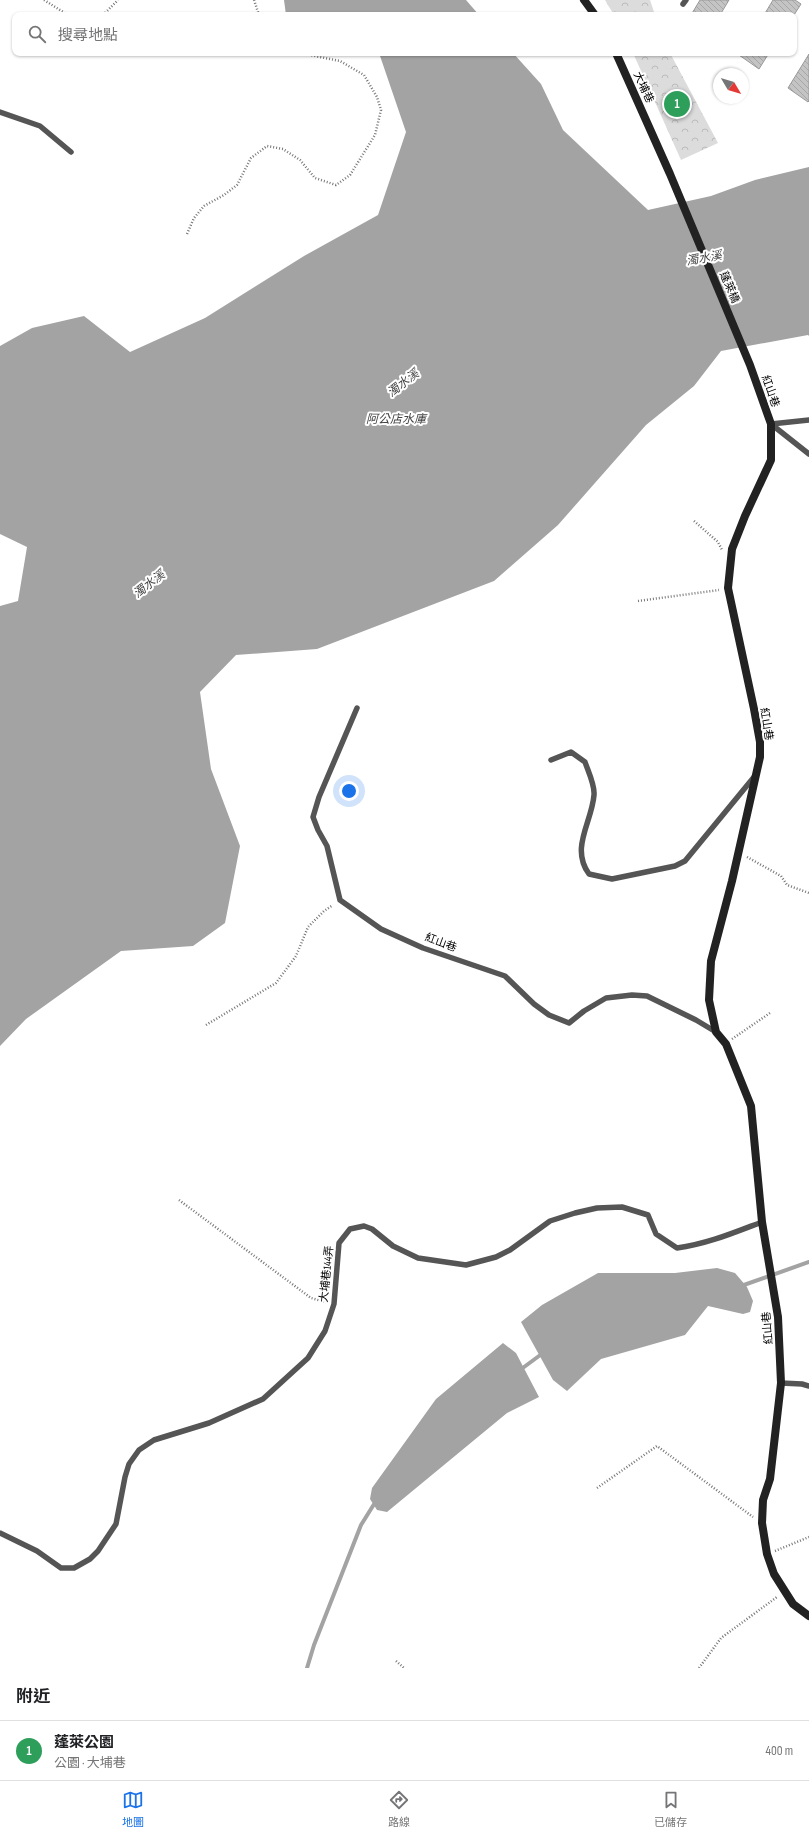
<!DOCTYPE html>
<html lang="zh-TW">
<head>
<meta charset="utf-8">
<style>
	:root { --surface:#fff; --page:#f6f6f6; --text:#202124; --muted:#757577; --line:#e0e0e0; --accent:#1a73e8 }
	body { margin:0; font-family:"Sofia Sans Condensed","Noto Sans TC",sans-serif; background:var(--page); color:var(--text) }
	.compass { position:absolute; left:713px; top:68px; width:36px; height:36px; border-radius:50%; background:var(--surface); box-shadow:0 1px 3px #0004; rotate:128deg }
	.you { position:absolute; left:349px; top:791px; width:14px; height:14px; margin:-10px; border:3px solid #fff; border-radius:50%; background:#1a73e8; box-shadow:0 0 0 6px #1a73e833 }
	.badge { display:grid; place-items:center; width:26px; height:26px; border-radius:50%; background:var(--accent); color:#fff; font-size:13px; font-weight:700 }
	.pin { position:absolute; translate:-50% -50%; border:2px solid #fff; box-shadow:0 1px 4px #0006 }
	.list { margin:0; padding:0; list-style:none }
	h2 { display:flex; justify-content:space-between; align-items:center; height:52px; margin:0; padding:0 16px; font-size:17px }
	h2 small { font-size:13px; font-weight:400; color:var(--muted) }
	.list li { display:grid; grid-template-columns:26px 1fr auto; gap:12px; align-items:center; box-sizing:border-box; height:60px; padding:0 16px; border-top:1px solid var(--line) }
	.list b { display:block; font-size:15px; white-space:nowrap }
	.list p { margin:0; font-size:13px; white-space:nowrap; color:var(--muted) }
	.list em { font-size:13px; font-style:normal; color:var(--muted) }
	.icon { flex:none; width:22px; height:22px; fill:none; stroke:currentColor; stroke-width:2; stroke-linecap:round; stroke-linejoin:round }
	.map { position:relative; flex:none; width:809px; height:1668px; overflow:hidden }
	.search { position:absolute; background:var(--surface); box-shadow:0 1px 3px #0004; left:12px; right:12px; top:12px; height:44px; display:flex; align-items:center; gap:10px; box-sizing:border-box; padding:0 14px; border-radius:8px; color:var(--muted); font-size:15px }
	.sheet { height:112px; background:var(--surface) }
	nav { display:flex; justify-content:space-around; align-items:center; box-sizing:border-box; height:56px; border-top:1px solid var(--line); background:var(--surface); font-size:11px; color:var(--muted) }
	nav a { display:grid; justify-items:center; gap:2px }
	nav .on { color:var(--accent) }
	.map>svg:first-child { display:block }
</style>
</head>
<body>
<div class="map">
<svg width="809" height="1668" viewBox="0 0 809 1668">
	<defs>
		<pattern id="forest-crowns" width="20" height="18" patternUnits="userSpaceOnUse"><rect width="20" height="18" fill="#dcdcdc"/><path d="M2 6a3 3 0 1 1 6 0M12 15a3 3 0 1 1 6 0" fill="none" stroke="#bbb"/></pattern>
		<pattern id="building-back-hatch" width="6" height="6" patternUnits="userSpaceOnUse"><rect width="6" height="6" fill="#c4c4c4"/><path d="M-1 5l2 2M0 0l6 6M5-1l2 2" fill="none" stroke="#a7a7a7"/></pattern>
	</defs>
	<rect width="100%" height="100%" fill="#fff"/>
	<g fill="url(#forest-crowns)">
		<path d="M605 0H650L655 15H614Z"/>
		<path d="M633 53H670L718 143 681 160Z"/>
	</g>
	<g fill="#a3a3a3">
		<path d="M284 0H466L479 15H286Z"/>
		<path d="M379 53H513L541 84 563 130 648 210 711 196 755 180 809 167V336L808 335 721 351 694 386 646 425 558 525 494 581 317 649 236 655 200 692 211 769 240 846 225 923 193 946 121 951 26 1019 0 1046V606L18 601 27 547 0 534V346L32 328 84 316 130 352 205 318 304 256 378 215 406 132Z"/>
		<path d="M717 1268 735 1273 747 1287 753 1301 750 1312 743 1314 708 1306 685 1335 601 1359 567 1391 553 1380 521 1322 542 1305 598 1273H675Z"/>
		<path d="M503 1343 516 1353 539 1397 507 1413 387 1512 377 1510 370 1499 372 1488 436 1399Z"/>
	</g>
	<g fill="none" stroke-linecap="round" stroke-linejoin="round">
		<g stroke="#a3a3a3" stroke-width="4">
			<path d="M741 1286 809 1262"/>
			<path d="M520 1370 543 1353"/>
			<path d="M307 1668 314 1645 361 1525 376 1501"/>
		</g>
	</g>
	<g fill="url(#building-back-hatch)" stroke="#999">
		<path d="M700 0H729L720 15H691Z"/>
		<path d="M773 0H795L801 4 794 15H764Z"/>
		<path d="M740 53H769L759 69 739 55Z"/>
		<path d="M809 54V101L808 102 788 88Z"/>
	</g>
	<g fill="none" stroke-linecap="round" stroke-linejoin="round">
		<g stroke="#777" stroke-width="2.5" stroke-dasharray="1 2" stroke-linecap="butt">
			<path d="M44 0 68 15"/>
			<path d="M254 0 259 15"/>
			<path d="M103 15 118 0"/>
			<path d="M187 234 194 218 204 206 224 195 237 185 251 158 267 146 283 149 300 160 315 178 336 185 350 175 375 135 381 110 377 97 364 75 340 61 300 53"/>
			<path d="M694 521 718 542 722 550"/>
			<path d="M638 601 719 590"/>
			<path d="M747 857 781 876 787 885 809 893"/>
			<path d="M206 1025 276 983 296 956 308 927 324 911 333 905"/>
			<path d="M732 1039 770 1013"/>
			<path d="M179 1200 311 1298 326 1302"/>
			<path d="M597 1488 657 1446 753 1517"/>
			<path d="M775 1551 809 1537"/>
			<path d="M396 1661 404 1668"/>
			<path d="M699 1668 721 1638 777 1597"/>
		</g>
		<g stroke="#555" stroke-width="5.5">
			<path d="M683 4 686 0"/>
			<path d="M0 112 40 126 71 152"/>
			<path d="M771 424 809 454"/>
			<path d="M771 424 809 420"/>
			<path d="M357 708 319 797 313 817 318 830 327 846 340 900 381 929 423 948 505 976 534 1004 549 1015 569 1023 584 1011 606 998 632 995 647 996 696 1020 716 1032"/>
			<path d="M551 760 571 752 585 762C588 771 595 785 594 795 592 822 570 848 589 874L612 879 675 866 685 861 754 777"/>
			<path d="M781 1383 802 1384 809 1386"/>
			<path d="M0 1533 37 1551 61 1568H74L90 1559 98 1551 116 1524 125 1477 129 1464 139 1450 154 1440 209 1423 263 1399 308 1358 325 1331 334 1304 339 1243 350 1229 364 1226 372 1229 393 1246 418 1258 466 1265 496 1257 510 1250 550 1221 575 1213 597 1208 622 1207 648 1215 656 1234 677 1248C707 1244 733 1233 762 1222"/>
		</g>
		<g stroke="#222" stroke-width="8">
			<path d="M584 0 595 15"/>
			<path d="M616 53 670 174 750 365 771 424V460L745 516 732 549 728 588 754 709 760 742V757L732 881 711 961 709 1000 716 1032 726 1044 751 1106 762 1222 778 1317 781 1383 770 1479 763 1500 762 1523 767 1554 774 1574 793 1604 809 1616"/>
		</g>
	</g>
	<g text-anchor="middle" stroke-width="4" stroke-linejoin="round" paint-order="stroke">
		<g font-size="11" fill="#000" stroke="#fff">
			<text transform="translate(644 87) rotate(65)" y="4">大埔巷</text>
			<text transform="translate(730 287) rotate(67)" y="4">蓬萊橋</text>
			<text transform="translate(771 391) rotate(71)" y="4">紅山巷</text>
			<text transform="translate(767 724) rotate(81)" y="4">紅山巷</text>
			<text transform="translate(441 942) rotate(20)" y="4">紅山巷</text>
			<text transform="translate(326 1274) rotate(-84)" y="4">大埔巷144弄</text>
			<text transform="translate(767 1328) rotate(-95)" y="4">紅山巷</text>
		</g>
		<g font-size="12" font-style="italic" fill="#444" stroke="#fff">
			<text transform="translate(704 258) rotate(-10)" y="4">濁水溪</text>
			<text transform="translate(403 383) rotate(-38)" y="4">濁水溪</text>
			<text x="396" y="423">阿公店水庫</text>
			<text transform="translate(149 584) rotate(-38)" y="4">濁水溪</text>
		</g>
	</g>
</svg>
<svg class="compass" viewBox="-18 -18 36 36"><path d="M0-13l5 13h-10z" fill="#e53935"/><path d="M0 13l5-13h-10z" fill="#757577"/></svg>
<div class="you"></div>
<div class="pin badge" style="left:677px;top:104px;background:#2e9e5b">1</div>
<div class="search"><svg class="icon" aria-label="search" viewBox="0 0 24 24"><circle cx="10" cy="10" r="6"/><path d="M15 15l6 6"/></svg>搜尋地點</div>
</div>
<section class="sheet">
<h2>附近<small></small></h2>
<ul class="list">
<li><span class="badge" style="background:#2e9e5b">1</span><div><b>蓬萊公園</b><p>公園 · 大埔巷</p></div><em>400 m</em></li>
</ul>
</section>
<nav>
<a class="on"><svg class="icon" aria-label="map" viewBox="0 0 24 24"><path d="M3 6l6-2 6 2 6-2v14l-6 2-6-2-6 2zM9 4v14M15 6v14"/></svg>地圖</a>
<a><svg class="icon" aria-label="directions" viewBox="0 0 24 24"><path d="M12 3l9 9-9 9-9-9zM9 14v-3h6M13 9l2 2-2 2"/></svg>路線</a>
<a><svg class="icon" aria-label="saved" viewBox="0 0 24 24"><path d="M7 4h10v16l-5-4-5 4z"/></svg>已儲存</a>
</nav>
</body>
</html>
